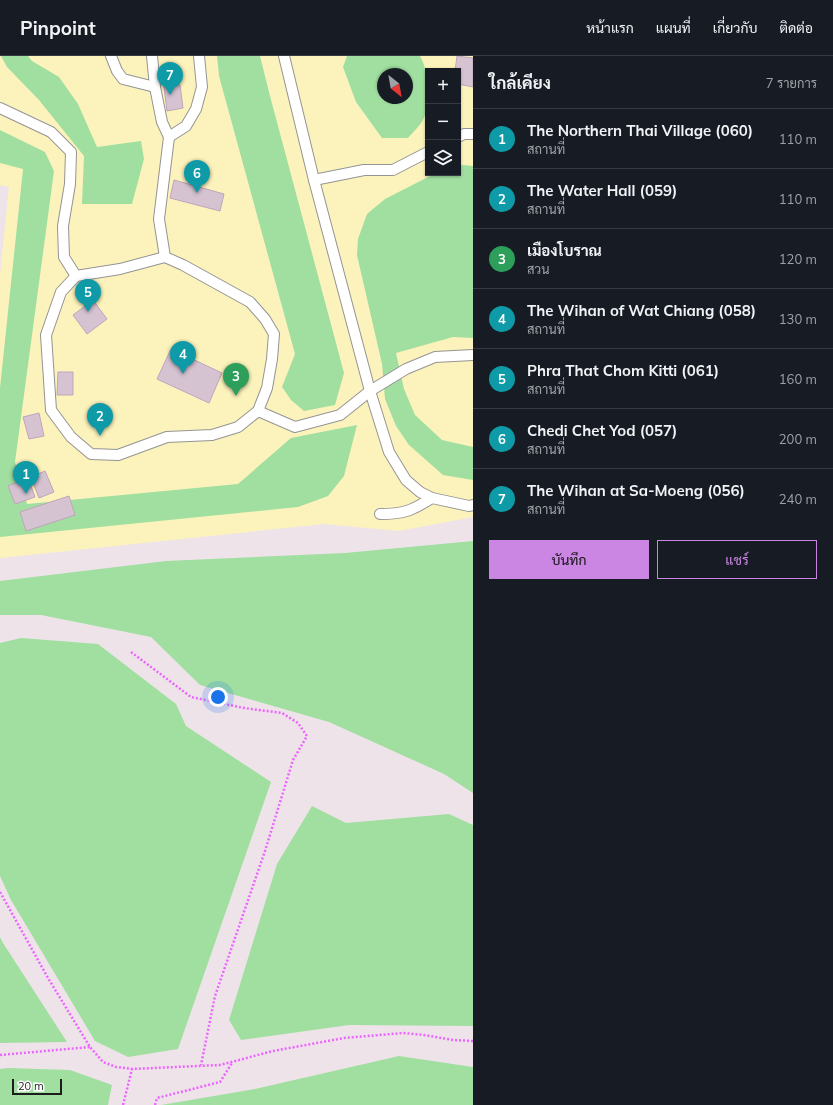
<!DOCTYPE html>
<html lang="th">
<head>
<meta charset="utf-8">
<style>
	:root { --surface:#171b24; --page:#20242c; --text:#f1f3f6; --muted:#9ea1a6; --line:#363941; --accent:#cb86e3 }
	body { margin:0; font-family:Mulish,Sarabun,sans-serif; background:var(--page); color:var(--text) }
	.controls { position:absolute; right:12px; top:12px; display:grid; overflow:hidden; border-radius:0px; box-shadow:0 1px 3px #0004 }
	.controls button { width:36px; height:36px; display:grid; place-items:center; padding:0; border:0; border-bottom:1px solid var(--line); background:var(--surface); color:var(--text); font:20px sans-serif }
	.compass { position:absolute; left:377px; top:12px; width:36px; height:36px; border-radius:50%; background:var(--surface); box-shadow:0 1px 3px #0004; rotate:149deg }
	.scale { position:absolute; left:12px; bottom:10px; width:50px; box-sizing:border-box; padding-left:4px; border:2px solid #1d1d1d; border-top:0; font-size:11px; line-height:14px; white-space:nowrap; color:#1d1d1d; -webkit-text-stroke:3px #fff; paint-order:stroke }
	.you { position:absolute; left:218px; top:641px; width:14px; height:14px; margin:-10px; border:3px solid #fff; border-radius:50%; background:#1a73e8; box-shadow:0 0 0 6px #1a73e833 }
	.badge { display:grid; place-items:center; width:26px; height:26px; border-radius:50%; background:var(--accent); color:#fff; font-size:13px; font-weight:700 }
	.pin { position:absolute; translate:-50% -33px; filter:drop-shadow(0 1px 2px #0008) }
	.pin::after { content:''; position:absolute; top:21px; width:14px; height:12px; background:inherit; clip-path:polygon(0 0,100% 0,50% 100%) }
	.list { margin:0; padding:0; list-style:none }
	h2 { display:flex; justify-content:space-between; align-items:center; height:52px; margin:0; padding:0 16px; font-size:17px }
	h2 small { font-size:13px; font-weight:400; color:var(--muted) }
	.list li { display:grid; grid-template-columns:26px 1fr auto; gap:12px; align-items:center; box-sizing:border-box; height:60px; padding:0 16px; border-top:1px solid var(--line) }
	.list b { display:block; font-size:15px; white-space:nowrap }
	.list p { margin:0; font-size:13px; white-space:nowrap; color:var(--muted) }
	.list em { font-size:13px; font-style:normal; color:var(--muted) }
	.actions { display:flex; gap:8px; padding:12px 16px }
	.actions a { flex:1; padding:9px 0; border:1px solid var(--accent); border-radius:0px; text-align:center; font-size:14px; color:var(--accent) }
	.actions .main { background:var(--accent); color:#111 }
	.icon { flex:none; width:22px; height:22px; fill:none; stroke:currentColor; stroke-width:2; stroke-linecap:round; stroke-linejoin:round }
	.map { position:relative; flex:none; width:473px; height:1049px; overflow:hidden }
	header { display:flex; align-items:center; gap:24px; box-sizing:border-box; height:56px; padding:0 20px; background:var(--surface); border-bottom:1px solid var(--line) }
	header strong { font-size:19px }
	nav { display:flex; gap:22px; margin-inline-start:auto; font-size:14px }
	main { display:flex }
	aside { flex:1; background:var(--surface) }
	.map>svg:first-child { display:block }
</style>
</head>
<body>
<header>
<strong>Pinpoint</strong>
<nav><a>หน้าแรก</a><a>แผนที่</a><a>เกี่ยวกับ</a><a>ติดต่อ</a></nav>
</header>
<main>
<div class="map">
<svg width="473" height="1049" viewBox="0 0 473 1049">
	<rect width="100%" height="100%" fill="#efe3ea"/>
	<path fill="#fcf3bc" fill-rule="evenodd" d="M0 0H473V461L399 475 324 468 0 502V219L9 131 0 129ZM428 15H458V117H428ZM383 18H407V42H383Z"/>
	<g fill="#a0dfa0" fill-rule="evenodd">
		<path d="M1 0H28L32 5 59 21 78 48 97 91 141 85 144 103 132 148H82L84 100 39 44 7 11Z"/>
		<path d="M217 0H260L270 40 344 317 335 349 304 355 291 344 282 331 295 298 219 20Z"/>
		<path d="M347 0H420C429 15 430 43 425 59 423 67 414 75 408 82H382L356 46 343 11ZM383 18H407V42H383Z"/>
		<path d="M0 74 45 96 54 115 15 406 27 448 238 428 291 382 357 369 344 420 328 440 298 451 0 481V332L23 113 0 107Z"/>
		<path d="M463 109 473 110V282L453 281 396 297 404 333 415 359 442 384 473 391V424L443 419 409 389 396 370 385 343 382 308 357 199 358 183 367 158 385 143 436 117H458V110Z"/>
		<path d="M473 485V737L444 718 329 666 200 629 151 581 41 559H0V525L166 505 345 497Z"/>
		<path d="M21 582 98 588 176 648 186 670 271 726 178 993 128 1001 95 985 11 844 0 820V587Z"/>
		<path d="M312 750 346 767 449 758 473 769V970L349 969 241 984 229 964 277 808Z"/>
		<path d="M0 881 3 887 67 986 0 987Z"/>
		<path d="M399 1000 473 1011V1049H161L255 1033Z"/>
		<path d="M8 1012 70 1014 112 1029 108 1049H0V1013Z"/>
	</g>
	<g fill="#d6c3d2" stroke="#c1a4bb">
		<path d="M457 0 473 2V31L458 28V15H455Z"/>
		<path d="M180 29 183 52 167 55 164 31Z"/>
		<path d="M174 124 224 138 220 155 170 142Z"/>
		<path d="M93 244 107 263 87 278 73 259Z"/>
		<path d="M171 293 222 317 209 347 157 323Z"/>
		<path d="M58 316H73V339H57Z"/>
		<path d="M39 357 44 380 29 383 23 361Z"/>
		<path d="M45 415 54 436 39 442 31 421Z"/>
		<path d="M28 422 35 441 15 448 8 430Z"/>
		<path d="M69 440 75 459 26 475 20 456Z"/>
	</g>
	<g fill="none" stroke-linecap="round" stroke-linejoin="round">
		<g stroke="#949494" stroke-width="12">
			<g id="lane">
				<path d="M111 0 117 15 123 23 155 31"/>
				<path d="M284 0 314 124 370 335 389 396 406 424 420 436 432 442 469 450 473 449"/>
				<path d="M0 52 51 76 71 96 70 128 63 170 64 201 76 220 120 213 165 201"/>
				<path d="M169 81 186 70 196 53 202 31 199 0"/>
				<path d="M458 81 464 78H473"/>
				<path d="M314 124 364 114H393L428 96"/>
				<path d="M76 220 61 236 46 279 51 354 71 381 91 398 118 399 167 381 212 379 238 371 258 355 267 332 272 303 274 278 265 263 250 246 183 209 165 201 159 163 169 81 162 66 155 31 152 0"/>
				<path d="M258 355 295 371 340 359 370 335 406 313 435 301 473 299"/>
				<path d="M380 458C404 458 411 455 432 442"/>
			</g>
		</g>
		<g stroke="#ec64ff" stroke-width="2.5" stroke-dasharray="2 2" stroke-linecap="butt">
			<path d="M131 596 191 641 244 652 282 657 298 667 307 680 293 704 265 795 215 940 201 1009"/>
			<path d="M0 836 48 922 90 991 103 1006 116 1011 132 1013 220 1009 273 995 344 982 403 977 424 979 453 984 473 985"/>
			<path d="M0 999 90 991"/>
			<path d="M123 1049 132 1013"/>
			<path d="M155 1049 157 1042 220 1026 232 1007"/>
		</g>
		<use href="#lane" stroke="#fff" stroke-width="10"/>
	</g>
</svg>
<div class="controls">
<button>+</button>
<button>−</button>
<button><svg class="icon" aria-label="layers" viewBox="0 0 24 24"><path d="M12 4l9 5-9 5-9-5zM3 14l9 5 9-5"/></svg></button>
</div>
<svg class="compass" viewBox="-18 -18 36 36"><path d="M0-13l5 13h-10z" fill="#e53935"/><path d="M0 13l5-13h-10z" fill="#9ea1a6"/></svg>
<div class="scale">20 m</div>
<div class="you"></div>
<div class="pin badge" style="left:26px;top:438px;background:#0f9aa8">1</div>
<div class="pin badge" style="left:100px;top:380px;background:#0f9aa8">2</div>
<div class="pin badge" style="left:236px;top:340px;background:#2e9e5b">3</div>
<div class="pin badge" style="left:183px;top:318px;background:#0f9aa8">4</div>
<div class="pin badge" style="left:88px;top:256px;background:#0f9aa8">5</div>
<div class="pin badge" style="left:197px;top:137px;background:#0f9aa8">6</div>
<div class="pin badge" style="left:170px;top:39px;background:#0f9aa8">7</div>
</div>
<aside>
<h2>ใกล้เคียง<small>7 รายการ</small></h2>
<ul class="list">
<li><span class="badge" style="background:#0f9aa8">1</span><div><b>The Northern Thai Village (060)</b><p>สถานที่</p></div><em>110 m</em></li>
<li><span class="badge" style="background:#0f9aa8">2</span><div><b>The Water Hall (059)</b><p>สถานที่</p></div><em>110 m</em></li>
<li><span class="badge" style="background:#2e9e5b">3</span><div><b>เมืองโบราณ</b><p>สวน</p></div><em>120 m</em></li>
<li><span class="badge" style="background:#0f9aa8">4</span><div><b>The Wihan of Wat Chiang (058)</b><p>สถานที่</p></div><em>130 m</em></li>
<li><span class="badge" style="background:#0f9aa8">5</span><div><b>Phra That Chom Kitti (061)</b><p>สถานที่</p></div><em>160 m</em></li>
<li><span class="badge" style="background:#0f9aa8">6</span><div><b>Chedi Chet Yod (057)</b><p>สถานที่</p></div><em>200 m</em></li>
<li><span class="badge" style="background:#0f9aa8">7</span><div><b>The Wihan at Sa-Moeng (056)</b><p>สถานที่</p></div><em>240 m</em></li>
</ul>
<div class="actions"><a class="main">บันทึก</a><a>แชร์</a></div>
</aside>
</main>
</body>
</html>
